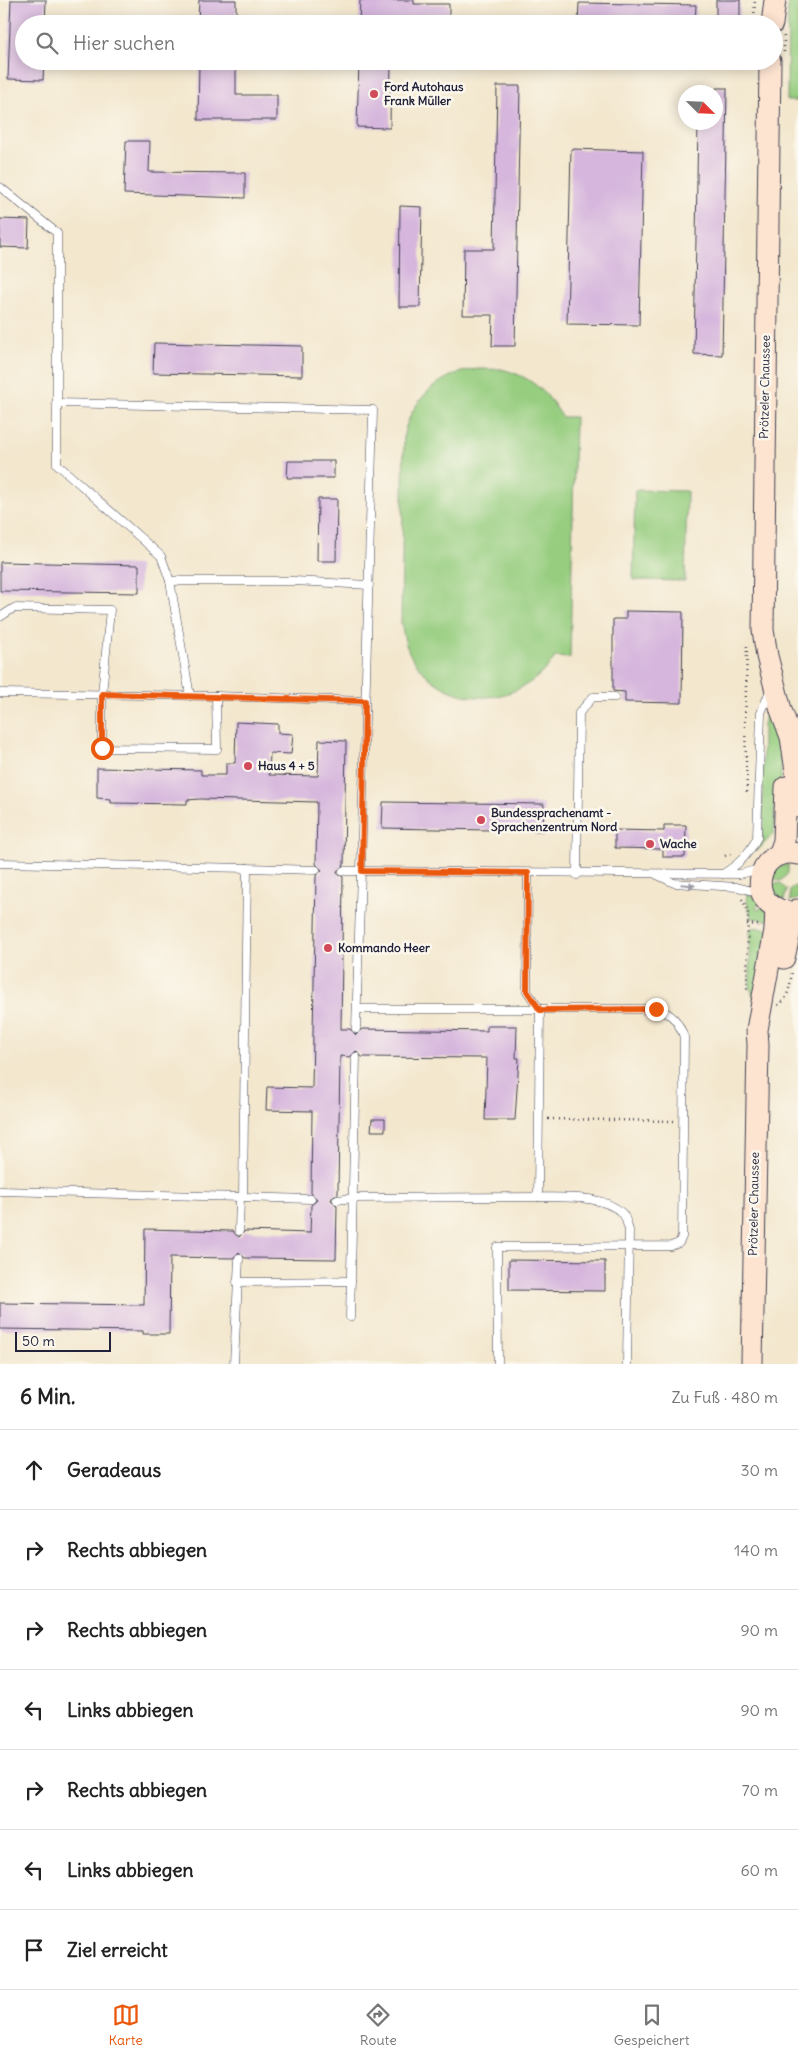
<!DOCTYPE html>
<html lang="de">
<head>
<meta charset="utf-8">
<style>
	:root { --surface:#fff; --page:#f2f2f2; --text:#222; --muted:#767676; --line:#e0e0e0; --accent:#ea580c }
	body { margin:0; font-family:Delius,sans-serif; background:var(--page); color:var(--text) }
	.compass { position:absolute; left:678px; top:85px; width:45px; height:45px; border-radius:50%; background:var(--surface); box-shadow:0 2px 12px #0003; rotate:114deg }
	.scale { position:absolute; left:15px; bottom:12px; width:96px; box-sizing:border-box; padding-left:5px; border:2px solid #22223b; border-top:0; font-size:14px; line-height:18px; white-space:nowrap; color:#22223b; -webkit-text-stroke:4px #fbf7ec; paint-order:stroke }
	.stop { position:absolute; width:15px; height:15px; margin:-11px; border:4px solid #ea580c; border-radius:50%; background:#fff }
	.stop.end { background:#ea580c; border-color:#fff; box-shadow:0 1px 5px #0008 }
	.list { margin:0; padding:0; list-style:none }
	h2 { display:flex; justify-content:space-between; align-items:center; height:65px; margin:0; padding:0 20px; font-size:21px }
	h2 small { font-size:16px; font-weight:400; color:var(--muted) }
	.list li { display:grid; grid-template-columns:32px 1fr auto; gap:15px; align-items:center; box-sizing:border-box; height:80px; padding:0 20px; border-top:1px solid var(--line) }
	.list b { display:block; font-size:19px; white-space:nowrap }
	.list em { font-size:16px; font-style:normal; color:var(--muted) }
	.icon { flex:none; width:28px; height:28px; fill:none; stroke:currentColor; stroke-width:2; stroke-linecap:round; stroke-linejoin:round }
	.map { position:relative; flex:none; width:798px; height:1364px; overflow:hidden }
	.search { position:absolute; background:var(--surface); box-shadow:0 2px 12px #0003; left:15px; right:15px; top:15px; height:55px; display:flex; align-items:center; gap:12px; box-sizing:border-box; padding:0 18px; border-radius:28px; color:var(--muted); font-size:19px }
	.sheet { height:625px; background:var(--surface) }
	nav { display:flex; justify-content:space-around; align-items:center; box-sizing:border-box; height:70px; border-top:1px solid var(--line); background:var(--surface); font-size:14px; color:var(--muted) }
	nav a { display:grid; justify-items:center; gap:2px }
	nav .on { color:var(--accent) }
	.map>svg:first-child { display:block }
</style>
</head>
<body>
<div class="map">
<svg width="798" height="1364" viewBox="0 0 798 1364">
	<rect width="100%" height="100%" fill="#fbf7ec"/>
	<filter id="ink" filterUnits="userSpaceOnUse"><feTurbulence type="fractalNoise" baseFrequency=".02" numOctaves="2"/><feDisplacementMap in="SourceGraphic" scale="10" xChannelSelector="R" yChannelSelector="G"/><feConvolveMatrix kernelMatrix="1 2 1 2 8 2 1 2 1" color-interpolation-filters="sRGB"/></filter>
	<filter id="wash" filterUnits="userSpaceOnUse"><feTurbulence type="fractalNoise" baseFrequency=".0096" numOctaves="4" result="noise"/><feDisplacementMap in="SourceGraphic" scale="20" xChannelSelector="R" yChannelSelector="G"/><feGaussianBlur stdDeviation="1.12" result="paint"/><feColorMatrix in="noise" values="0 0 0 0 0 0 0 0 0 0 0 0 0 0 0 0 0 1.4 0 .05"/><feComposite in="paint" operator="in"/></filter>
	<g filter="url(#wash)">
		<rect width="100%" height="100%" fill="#f3e7ce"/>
		<g fill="#96cd7f" stroke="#5c785d">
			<path d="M788 0H798V101H787Z"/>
			<path d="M501 369C530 376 547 391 562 417H575L570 658 555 657C522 707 451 712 415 662 406 651 404 636 401 623L404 434C411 402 437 376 470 370 480 368 491 370 501 369Z"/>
			<path d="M635 490 687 491 685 581 633 580Z"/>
			<path d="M768 703 778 728 782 784H776L774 833 757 851 762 837 763 724Z"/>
			<path d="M788 864V873L781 881 771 878 776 869Z"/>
			<path d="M780 883 787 890 784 900 775 895 771 885Z"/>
			<path d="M798 884V899L790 901V890Z"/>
			<path d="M748 893 760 902 756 907 758 910 763 906 771 921 752 918 747 903Z"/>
			<path d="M753 927 771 930 756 1003 750 988V931Z"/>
		</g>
		<g id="blocks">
			<g fill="#d6b6dd">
				<path d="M11 0H46L45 24H24V61H44L43 80 8 79Z"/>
				<path d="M199 0H236V24H198Z"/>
				<path d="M360 0H414V4H449V24H359Z"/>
				<rect x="716" y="0" width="24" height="24"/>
				<path d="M579 3 696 5 695 24H578Z"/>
				<path d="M199 61H236V95H277V120H198Z"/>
				<path d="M359 61H391L390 128 357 127Z"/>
				<path d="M497 86H520L515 346H492L493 315H463L464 249H494Z"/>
				<path d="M716 88H727L722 355 694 354 698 122H716Z"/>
				<path d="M126 141H150L149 172 245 173V198L124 194Z"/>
				<path d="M571 149 643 151 639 325 567 324Z"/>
				<path d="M400 206 422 207 420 307H399Z"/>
				<path d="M0 219 29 220 28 248 0 247Z"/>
				<path d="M154 343 302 346V376L153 373Z"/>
				<path d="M288 461H334V478H287Z"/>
				<path d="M318 499H337L336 561H317Z"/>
				<path d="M0 562 139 565V593L0 591Z"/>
				<path d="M626 611 683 612 682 703 625 702V692L613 691V619H626Z"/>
				<path d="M236 722 278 724V733L293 734 291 754 270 753 269 775 318 776 319 740 346 741 344 865 337 871 338 874 343 877 341 1029H350L356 1035 362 1029 487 1031V1026H517L516 1058H519L515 1120H485L487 1058 362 1057 356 1051 350 1057 340 1056 338 1194 333 1196 331 1200 337 1206 336 1259 245 1258 239 1252 233 1258 170 1257 169 1334H143V1331L0 1329V1303L144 1305 145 1229 233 1231 236 1235 239 1237 245 1231 310 1233 311 1205 315 1202 317 1199 311 1193 312 1111 266 1110 267 1087 312 1088 316 876 322 870 316 864 317 802 200 799 187 800V804L111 803V799L97 798V768L201 770V775H226V763H235Z"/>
				<path d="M383 802 544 804 543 831 382 828Z"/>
				<path d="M664 825H686L685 857H663V849L615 848V830L664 831Z"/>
				<path d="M372 1119H385V1131H371Z"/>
				<path d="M509 1260 605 1261V1291L509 1290Z"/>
			</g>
		</g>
	</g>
	<g filter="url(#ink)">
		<use href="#blocks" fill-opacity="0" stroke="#414051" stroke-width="1"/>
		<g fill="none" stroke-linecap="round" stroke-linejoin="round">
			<g stroke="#414051" stroke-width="9">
				<g id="lane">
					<path d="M0 187 57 233V464L161 556 170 581 190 696"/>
					<path d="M56 403 373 410 361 871H343"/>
					<path d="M170 581H294L369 585"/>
					<path d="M0 617 14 608 110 610 102 694V748L217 749 216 696"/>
					<path d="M0 693 216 696 365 701"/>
					<path d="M0 863 247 868 243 1197 0 1191"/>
					<path d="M247 868 316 870"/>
					<path d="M528 873 527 991 540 1010 538 1197C564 1198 602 1194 622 1213 626 1216 627 1225 629 1230L627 1364"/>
					<path d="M723 874C739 864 748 855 757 838L761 713 771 688"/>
					<path d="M577 875 579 713 593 697H615"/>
					<path d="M657 875 674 883 737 887 760 893"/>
					<path d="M357 1009H657C673 1014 678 1021 684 1037L682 1237 679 1243 671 1246 497 1247 498 1364"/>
					<path d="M356 1029 361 871 740 874 760 869"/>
					<path d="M243 1197 311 1199"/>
					<path d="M337 1200 354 1198 538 1197"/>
					<path d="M239 1231 240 1197"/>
					<path d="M237 1282 351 1281"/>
					<path d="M350 1317 356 1057"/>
					<path d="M234 1364 239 1258"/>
				</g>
			</g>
			<g stroke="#414051" stroke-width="23">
				<g id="secondary">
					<path d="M772 24 775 0"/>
					<path d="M770 61 763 630 767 656 781 710 791 737 797 778 798 807"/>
					<path d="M779 855 784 841 786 787"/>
					<path d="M790 912C745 909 754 845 798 854"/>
					<path d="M784 958 792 923 797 910"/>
					<path d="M752 1364 758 1045 757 1030 775 930 776 908"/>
				</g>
			</g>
			<g stroke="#414051" stroke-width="2.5" stroke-dasharray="1 4" stroke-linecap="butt">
				<path d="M754 18 755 0"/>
				<path d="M784 52V36"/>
				<path d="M747 792 745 728 747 645"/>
				<path d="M725 856 734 853"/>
				<path d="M742 899 748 911 747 989"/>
				<path d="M747 924 758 925"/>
				<path d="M778 1005C789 999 790 984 792 972"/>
				<path d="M548 1119 675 1121"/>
			</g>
			<use href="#lane" stroke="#fff" stroke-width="8"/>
			<use href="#secondary" stroke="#fde4d1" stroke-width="21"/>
		</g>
		<defs><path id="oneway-solid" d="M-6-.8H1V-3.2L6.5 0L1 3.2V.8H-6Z" transform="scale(1.25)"/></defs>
		<use fill="#9c9ca7" href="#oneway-solid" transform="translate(688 885) rotate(5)"/>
	</g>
	<g fill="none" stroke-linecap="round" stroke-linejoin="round" filter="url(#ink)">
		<path stroke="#ea580c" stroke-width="6" d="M102 748V694L365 701 362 871 528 873 527 991 540 1010 656 1009"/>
	</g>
	<g fill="#d1495b" stroke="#fbf7ec" stroke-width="2">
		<circle cx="374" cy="94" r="5"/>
		<circle cx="248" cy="766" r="5"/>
		<circle cx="481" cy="820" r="5"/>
		<circle cx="650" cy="844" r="5"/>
		<circle cx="328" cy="948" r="5"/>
	</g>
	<g text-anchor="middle" stroke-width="5" stroke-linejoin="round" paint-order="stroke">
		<g font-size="12" font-weight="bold" fill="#22223b" stroke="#fbf7ec" text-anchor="start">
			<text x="384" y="91">Ford Autohaus<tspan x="384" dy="14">Frank Müller</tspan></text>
			<text x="258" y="770">Haus 4 + 5</text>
			<text x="491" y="817">Bundessprachenamt -<tspan x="491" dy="14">Sprachenzentrum Nord</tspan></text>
			<text x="660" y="848">Wache</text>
			<text x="338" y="952">Kommando Heer</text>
		</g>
		<g font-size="12" fill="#22223b" stroke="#fbf7ec">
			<text transform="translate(765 387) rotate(-89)" y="4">Prötzeler Chaussee</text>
			<text transform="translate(754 1204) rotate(-89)" y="4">Prötzeler Chaussee</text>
		</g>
	</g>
</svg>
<svg class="compass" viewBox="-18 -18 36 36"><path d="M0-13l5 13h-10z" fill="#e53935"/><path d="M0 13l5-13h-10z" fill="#767676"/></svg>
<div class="scale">50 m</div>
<div class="stop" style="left:102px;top:748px"></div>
<div class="stop end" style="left:656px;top:1009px"></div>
<div class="search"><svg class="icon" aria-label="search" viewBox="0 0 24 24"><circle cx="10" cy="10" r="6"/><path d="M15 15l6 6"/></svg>Hier suchen</div>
</div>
<section class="sheet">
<h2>6 Min.<small>Zu Fuß · 480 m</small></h2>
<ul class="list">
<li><svg class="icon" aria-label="ahead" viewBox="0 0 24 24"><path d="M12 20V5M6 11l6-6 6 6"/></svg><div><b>Geradeaus</b></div><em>30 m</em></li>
<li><svg class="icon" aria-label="right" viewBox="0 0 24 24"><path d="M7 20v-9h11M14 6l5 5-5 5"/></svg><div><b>Rechts abbiegen</b></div><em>140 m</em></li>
<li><svg class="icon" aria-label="right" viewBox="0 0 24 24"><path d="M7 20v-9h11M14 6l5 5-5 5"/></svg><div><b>Rechts abbiegen</b></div><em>90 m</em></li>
<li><svg class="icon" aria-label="left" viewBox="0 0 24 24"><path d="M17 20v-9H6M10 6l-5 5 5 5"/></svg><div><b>Links abbiegen</b></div><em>90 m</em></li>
<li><svg class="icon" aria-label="right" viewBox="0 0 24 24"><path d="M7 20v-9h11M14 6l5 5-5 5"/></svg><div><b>Rechts abbiegen</b></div><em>70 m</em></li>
<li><svg class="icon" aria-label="left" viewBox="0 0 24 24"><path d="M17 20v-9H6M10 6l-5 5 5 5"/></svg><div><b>Links abbiegen</b></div><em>60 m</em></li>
<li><svg class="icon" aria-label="arrive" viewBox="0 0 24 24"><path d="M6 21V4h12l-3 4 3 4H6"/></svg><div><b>Ziel erreicht</b></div></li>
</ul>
</section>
<nav>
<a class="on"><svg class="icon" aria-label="map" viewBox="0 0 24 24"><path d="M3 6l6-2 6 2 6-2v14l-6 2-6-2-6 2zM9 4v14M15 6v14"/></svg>Karte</a>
<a><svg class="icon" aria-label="directions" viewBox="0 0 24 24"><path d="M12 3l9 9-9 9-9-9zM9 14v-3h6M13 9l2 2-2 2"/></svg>Route</a>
<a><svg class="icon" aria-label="saved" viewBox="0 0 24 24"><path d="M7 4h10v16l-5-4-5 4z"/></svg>Gespeichert</a>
</nav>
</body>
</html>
